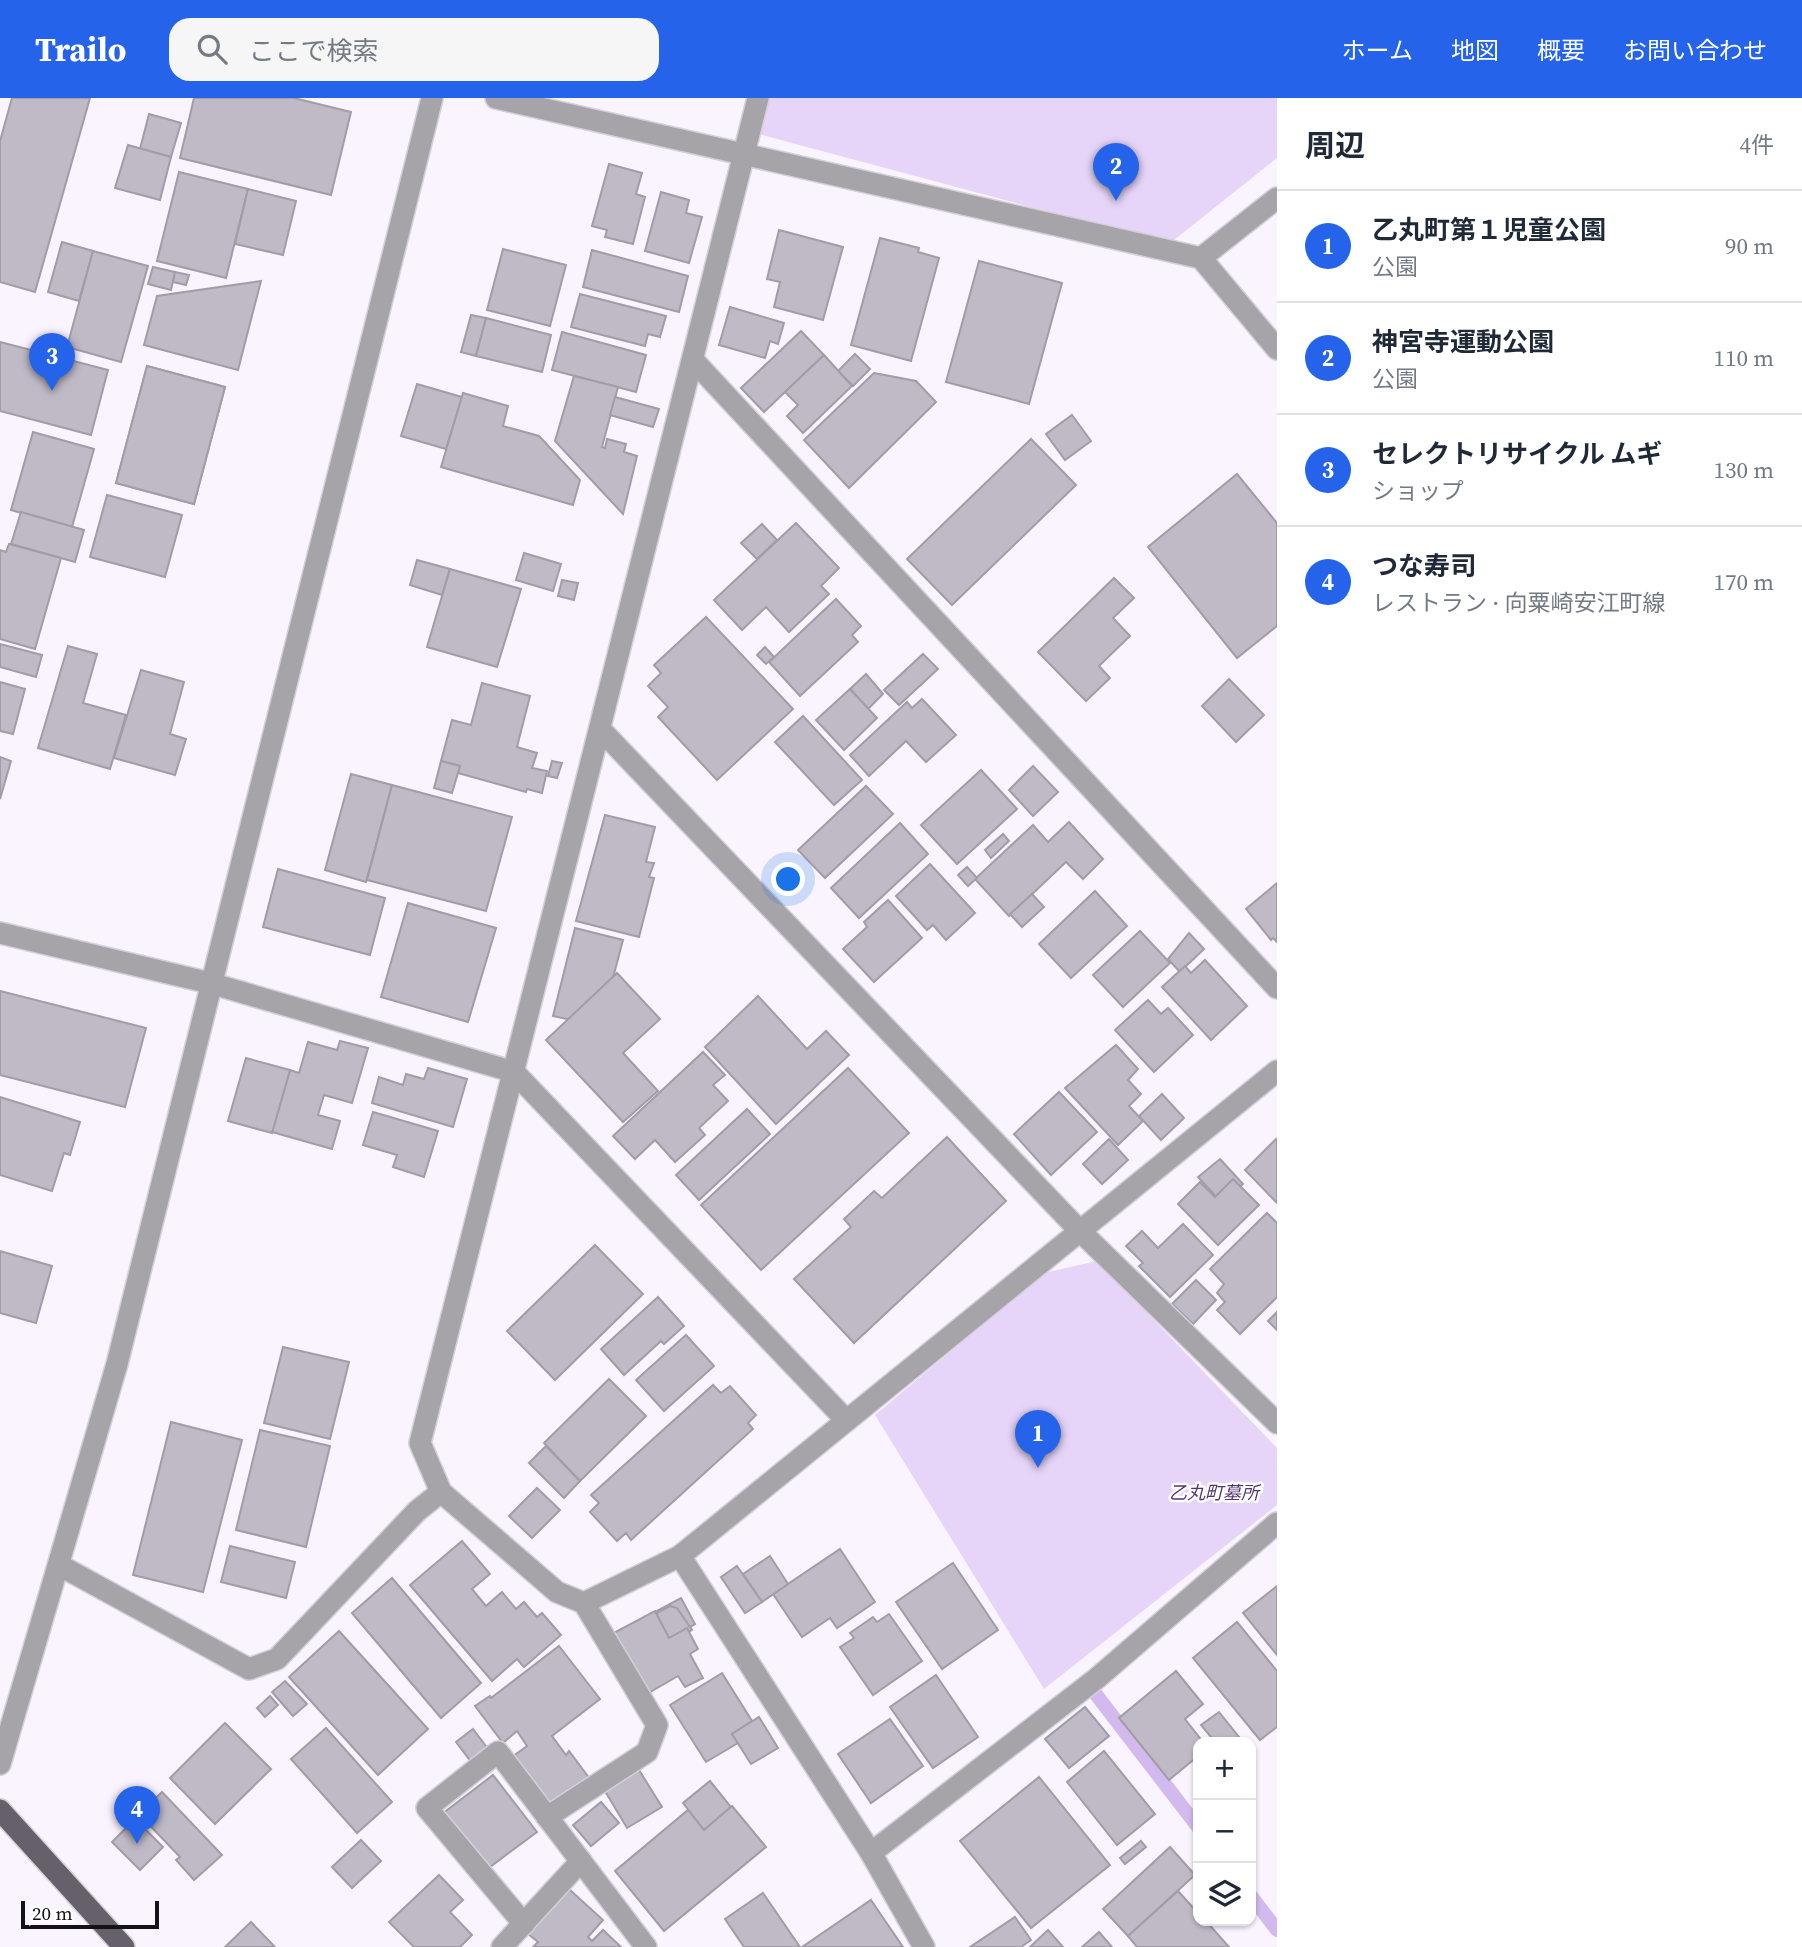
<!DOCTYPE html>
<html lang="ja">
<head>
<meta charset="utf-8">
<style>
	:root { --surface:#fff; --page:#f6f6f7; --text:#1f2937; --muted:#747a83; --line:#e0e1e3; --accent:#2563eb }
	body { margin:0; font-family:"Source Serif 4","Noto Sans JP",serif; background:var(--page); color:var(--text) }
	.controls { position:absolute; right:21px; bottom:21px; display:grid; overflow:hidden; border-radius:14px; box-shadow:0 2px 5px #0004 }
	.controls button { width:63px; height:63px; display:grid; place-items:center; padding:0; border:0; border-bottom:2px solid var(--line); background:var(--surface); color:var(--text); font:35px sans-serif }
	.scale { position:absolute; left:21px; bottom:18px; width:138px; box-sizing:border-box; padding-left:7px; border:4px solid #141216; border-top:0; font-size:19px; line-height:24px; white-space:nowrap; color:#141216; -webkit-text-stroke:5px #fff; paint-order:stroke }
	.you { position:absolute; left:789px; top:782px; width:24px; height:24px; margin:-18px; border:5px solid #fff; border-radius:50%; background:#1a73e8; box-shadow:0 0 0 10px #1a73e833 }
	.badge { display:grid; place-items:center; width:46px; height:46px; border-radius:50%; background:var(--accent); color:#fff; font-size:23px; font-weight:700 }
	.pin { position:absolute; translate:-50% -58px; filter:drop-shadow(0 2px 4px #0008) }
	.pin::after { content:''; position:absolute; top:37px; width:24px; height:21px; background:inherit; clip-path:polygon(0 0,100% 0,50% 100%) }
	.list { margin:0; padding:0; list-style:none }
	h2 { display:flex; justify-content:space-between; align-items:center; height:91px; margin:0; padding:0 28px; font-size:30px }
	h2 small { font-size:23px; font-weight:400; color:var(--muted) }
	.list li { display:grid; grid-template-columns:46px 1fr auto; gap:21px; align-items:center; box-sizing:border-box; height:112px; padding:0 28px; border-top:2px solid var(--line) }
	.list b { display:block; font-size:26px; white-space:nowrap }
	.list p { margin:0; font-size:23px; white-space:nowrap; color:var(--muted) }
	.list em { font-size:23px; font-style:normal; color:var(--muted) }
	.icon { flex:none; width:38px; height:38px; fill:none; stroke:currentColor; stroke-width:2; stroke-linecap:round; stroke-linejoin:round }
	.map { position:relative; flex:none; width:1277px; height:1849px; overflow:hidden }
	header { display:flex; align-items:center; gap:42px; box-sizing:border-box; height:98px; padding:0 35px; background:var(--accent); color:#fff }
	header strong { font-size:33px }
	nav { display:flex; gap:38px; margin-inline-start:auto; font-size:24px }
	.search { width:490px; height:63px; background:var(--page); display:flex; align-items:center; gap:18px; box-sizing:border-box; padding:0 24px; border-radius:21px; color:var(--muted); font-size:26px }
	main { display:flex }
	aside { flex:1; background:var(--surface) }
	.map>svg:first-child { display:block }
</style>
</head>
<body>
<header>
<strong>Trailo</strong>
<div class="search"><svg class="icon" aria-label="search" viewBox="0 0 24 24"><circle cx="10" cy="10" r="6"/><path d="M15 15l6 6"/></svg>ここで検索</div>
<nav><a>ホーム</a><a>地図</a><a>概要</a><a>お問い合わせ</a></nav>
</header>
<main>
<div class="map">
<svg width="1277" height="1849" viewBox="0 0 1277 1849">
	<rect width="100%" height="100%" fill="#f9f4ff"/>
	<g fill="#e6d5f9">
		<path d="M761 0H1277V60L1169 146 751 34Z"/>
		<path d="M1097 1163 1277 1350V1407L1044 1591 875 1317 1044 1175Z"/>
	</g>
	<g fill="none" stroke-linecap="round" stroke-linejoin="round">
		<g stroke="#d3baee" stroke-width="14">
			<path d="M1091 1590 1198 1729"/>
			<path d="M1251 1798 1277 1832"/>
		</g>
	</g>
	<g fill="#bfbac6" stroke="#a29ca8" stroke-width="2">
		<path d="M12 0H90L35 194 0 184V43Z"/>
		<path d="M194 0H294L351 14 331 97 180 60Z"/>
		<path d="M149 16 181 25 171 59 140 51Z"/>
		<path d="M128 47 171 59 160 102 115 90Z"/>
		<path d="M609 66 642 75 636 96 645 99 633 146 605 139 607 132 592 128Z"/>
		<path d="M179 74 248 91 226 180 157 163Z"/>
		<path d="M248 91 296 103 283 157 235 146Z"/>
		<path d="M661 94 689 102 686 115 702 119 689 165 645 153Z"/>
		<path d="M779 132 843 149 823 222 774 209 780 184 767 181Z"/>
		<path d="M880 140 919 150 918 154 939 160 911 263 851 247Z"/>
		<path d="M62 144 93 153 79 203 48 194Z"/>
		<path d="M503 151 566 167 550 228 487 212Z"/>
		<path d="M592 152 688 178 679 214 583 189Z"/>
		<path d="M93 153 148 168 121 264 67 249Z"/>
		<path d="M979 163 1062 185 1029 306 946 284Z"/>
		<path d="M153 169 175 174 171 192 148 186Z"/>
		<path d="M175 174 189 177 186 187 173 184Z"/>
		<path d="M261 183 238 272 144 247 157 198Z"/>
		<path d="M580 196 666 218 660 239 648 236 645 248 571 229Z"/>
		<path d="M730 209 784 225 778 246 770 243 765 260 719 247Z"/>
		<path d="M471 217 486 220 476 258 461 254Z"/>
		<path d="M486 220 551 237 542 274 476 258Z"/>
		<path d="M801 233 824 257 764 314 741 290Z"/>
		<path d="M562 234 646 257 636 294 552 272Z"/>
		<path d="M0 244 108 272 91 337 0 313Z"/>
		<path d="M855 256 870 271 853 288 838 273Z"/>
		<path d="M824 257 852 288 803 335 787 318 798 307 785 294Z"/>
		<path d="M147 268 225 289 194 406 116 385Z"/>
		<path d="M147 268 225 289 194 406 116 385Z"/>
		<path d="M874 275 916 283 936 304 849 390 804 342Z"/>
		<path d="M574 278 618 289 602 349 605 350 607 341 626 346 624 354 637 358 623 416 555 343Z"/>
		<path d="M417 286 462 299 446 351 401 338Z"/>
		<path d="M463 295 508 308 503 328 539 338 580 382 573 407 441 369Z"/>
		<path d="M615 299 659 311 653 329 610 317Z"/>
		<path d="M1072 317 1091 343 1065 362 1046 336Z"/>
		<path d="M33 334 94 351 72 429 11 412Z"/>
		<path d="M1031 341 1076 387 952 507 907 461Z"/>
		<path d="M1237 376 1277 425V528L1237 560 1148 449Z"/>
		<path d="M107 397 182 417 165 479 90 459Z"/>
		<path d="M21 414 84 432 75 464 11 446Z"/>
		<path d="M796 425 839 470 821 488 829 496 789 534 766 509 742 532 714 502Z"/>
		<path d="M762 426 777 442 757 461 741 445Z"/>
		<path d="M9 446 61 460 35 551 0 541V452L6 454Z"/>
		<path d="M524 455 561 466 553 493 516 482Z"/>
		<path d="M417 462 450 471 442 497 410 487Z"/>
		<path d="M450 471 521 491 497 569 427 549Z"/>
		<path d="M1114 480 1134 500 1113 520 1130 538 1099 568 1110 580 1086 603 1038 554Z"/>
		<path d="M562 482 578 485 574 502 558 498Z"/>
		<path d="M836 501 861 528 852 537 858 544 800 598 769 564Z"/>
		<path d="M706 519 793 611 717 682 658 619 668 609 648 588 661 575 654 567Z"/>
		<path d="M0 546 42 557 36 579 0 569Z"/>
		<path d="M68 548 97 556 83 605 126 617 110 671 38 650Z"/>
		<path d="M765 549 774 559 766 566 757 557Z"/>
		<path d="M923 556 938 571 899 607 884 592Z"/>
		<path d="M141 572 184 584 170 636 186 641 175 677 114 660Z"/>
		<path d="M866 576 883 596 868 611 850 591Z"/>
		<path d="M1229 581 1264 617 1236 644 1202 608Z"/>
		<path d="M0 584 25 591 13 636 0 633Z"/>
		<path d="M482 585 530 598 517 649 537 655 532 670 547 673 542 695 527 691 526 694 458 675 460 668 441 663 452 622 471 627Z"/>
		<path d="M850 591 877 620 844 652 816 622Z"/>
		<path d="M922 601 956 637 926 664 906 643 869 678 850 657 907 604 912 610Z"/>
		<path d="M803 618 862 682 834 707 775 644Z"/>
		<path d="M0 659 11 663 0 701Z"/>
		<path d="M441 663 460 668 452 695 434 690Z"/>
		<path d="M552 663 562 665 557 680 548 678Z"/>
		<path d="M1033 668 1058 694 1033 718 1009 692Z"/>
		<path d="M981 672 1017 711 957 766 921 727Z"/>
		<path d="M351 676 392 687 366 784 325 772Z"/>
		<path d="M392 687 512 719 486 813 367 782Z"/>
		<path d="M866 688 893 716 825 780 798 752Z"/>
		<path d="M605 717 655 729 646 764 654 765 649 779 654 780 639 839 576 823Z"/>
		<path d="M1069 724 1103 761 1083 781 1066 764 1009 818 975 781 1033 727 1048 744Z"/>
		<path d="M900 725 928 756 859 820 831 790Z"/>
		<path d="M1003 736 1009 743 991 760 985 752Z"/>
		<path d="M930 766 975 815 946 842 933 827 927 832 896 798Z"/>
		<path d="M967 769 977 780 968 788 958 777Z"/>
		<path d="M278 771 385 800 370 857 263 829Z"/>
		<path d="M1277 785V844L1273 840 1271 842 1246 811Z"/>
		<path d="M1095 793 1127 828 1071 880 1039 846Z"/>
		<path d="M1032 796 1044 809 1022 829 1010 816Z"/>
		<path d="M888 802 922 840 874 884 843 851 867 829 864 824Z"/>
		<path d="M408 805 496 830 468 924 381 899Z"/>
		<path d="M575 830 623 842 613 880 615 882 571 922 553 918Z"/>
		<path d="M1140 833 1170 865 1123 909 1093 877Z"/>
		<path d="M1189 835 1204 851 1180 874 1168 861Z"/>
		<path d="M1205 862 1247 908 1211 942 1162 889 1185 868 1191 875Z"/>
		<path d="M617 875 660 921 623 955 658 993 623 1024 546 942Z"/>
		<path d="M0 893 146 930 125 1009 0 977Z"/>
		<path d="M758 898 807 951 826 933 849 957 776 1026 705 949Z"/>
		<path d="M1148 902 1161 916 1168 910 1193 937 1154 974 1115 932Z"/>
		<path d="M340 943 368 950 352 1005 324 997 318 1017 340 1023 332 1051 272 1034 290 972 299 975 308 944 337 952Z"/>
		<path d="M1116 947 1138 971 1128 982 1141 996 1129 1008 1143 1023 1118 1047 1065 990Z"/>
		<path d="M703 954 725 977 713 987 728 1003 699 1030 705 1037 675 1064 655 1042 635 1061 613 1038Z"/>
		<path d="M246 960 290 972 272 1035 228 1023Z"/>
		<path d="M428 970 467 981 453 1029 372 1005 379 979 403 987 406 976 424 981Z"/>
		<path d="M848 970 909 1035 761 1172 701 1107Z"/>
		<path d="M1059 994 1097 1034 1051 1077 1014 1036Z"/>
		<path d="M1162 996 1184 1020 1161 1042 1139 1018Z"/>
		<path d="M0 999 80 1024 70 1057 64 1055 52 1093 0 1077Z"/>
		<path d="M747 1011 770 1036 699 1102 676 1077Z"/>
		<path d="M373 1014 438 1033 424 1079 393 1069 397 1057 363 1047Z"/>
		<path d="M947 1039 1006 1103 854 1245 794 1181 851 1129 844 1121 874 1093 882 1100Z"/>
		<path d="M1109 1041 1128 1062 1102 1086 1083 1066Z"/>
		<path d="M1276 1041 1277 1043V1105L1245 1072Z"/>
		<path d="M1220 1061 1243 1086 1222 1105 1198 1079Z"/>
		<path d="M1233 1081 1259 1107 1218 1147 1178 1106 1200 1084 1215 1099Z"/>
		<path d="M1267 1115 1277 1125V1199L1240 1236 1217 1212 1225 1204 1217 1195 1224 1186 1210 1171Z"/>
		<path d="M1183 1126 1213 1157 1170 1199 1139 1168 1143 1165 1126 1148 1142 1133 1158 1150Z"/>
		<path d="M595 1147 643 1196 555 1282 507 1233Z"/>
		<path d="M0 1153 52 1168 36 1225 0 1215Z"/>
		<path d="M1196 1182 1216 1202 1193 1226 1172 1206Z"/>
		<path d="M658 1199 684 1228 664 1246 661 1243 624 1277 601 1251Z"/>
		<path d="M1277 1214V1232L1268 1223Z"/>
		<path d="M686 1237 714 1268 664 1313 636 1282Z"/>
		<path d="M283 1249 349 1264 330 1341 264 1325Z"/>
		<path d="M609 1281 646 1318 580 1383 544 1345Z"/>
		<path d="M713 1287 721 1295 730 1288 756 1317 748 1325 753 1331 631 1442 626 1435 617 1443 590 1414 599 1405 591 1397Z"/>
		<path d="M171 1324 242 1342 203 1494 133 1477Z"/>
		<path d="M260 1332 330 1348 306 1449 236 1432Z"/>
		<path d="M546 1348 580 1383 564 1400 529 1365Z"/>
		<path d="M537 1390 560 1412 532 1440 509 1418Z"/>
		<path d="M462 1443 490 1476 472 1491 486 1508 502 1494 516 1511 524 1504 537 1519 542 1515 561 1537 524 1569 517 1561 492 1583 410 1487Z"/>
		<path d="M230 1448 295 1464 286 1500 221 1484Z"/>
		<path d="M840 1451 875 1504 837 1530 830 1520 802 1539 773 1496Z"/>
		<path d="M770 1458 788 1486 762 1504 743 1476Z"/>
		<path d="M953 1465 998 1532 942 1571 896 1504Z"/>
		<path d="M737 1468 762 1504 745 1515 721 1479Z"/>
		<path d="M392 1480 481 1585 441 1620 352 1515Z"/>
		<path d="M1277 1488V1557L1243 1515Z"/>
		<path d="M681 1500 695 1526 669 1541 655 1514Z"/>
		<path d="M670 1508 677 1510 692 1532 664 1548 649 1519Z"/>
		<path d="M655 1513 669 1540 687 1530 698 1551 690 1556 703 1580 685 1589 678 1578 643 1598 610 1537Z"/>
		<path d="M889 1516 922 1563 873 1597 840 1549 854 1540 850 1535 873 1519 877 1524Z"/>
		<path d="M1237 1524 1277 1573V1629L1260 1642 1193 1560Z"/>
		<path d="M339 1533 428 1631 378 1677 289 1579Z"/>
		<path d="M559 1548 600 1601 552 1638 566 1657 569 1653 590 1681 552 1711 512 1659 527 1648 517 1633 503 1645 475 1608 490 1598 491 1600Z"/>
		<path d="M1176 1573 1203 1606 1185 1621 1203 1644H1198V1658L1169 1682 1119 1620Z"/>
		<path d="M722 1575 752 1623 732 1636 738 1645 706 1664 670 1607Z"/>
		<path d="M936 1577 978 1639 933 1670 890 1609Z"/>
		<path d="M285 1583 307 1606 293 1618 272 1594Z"/>
		<path d="M270 1598 278 1607 265 1619 257 1610Z"/>
		<path d="M1085 1609 1109 1638 1069 1670 1045 1641Z"/>
		<path d="M1219 1614 1243 1644H1215L1201 1627Z"/>
		<path d="M759 1619 778 1650 751 1666 732 1636Z"/>
		<path d="M890 1621 923 1668 871 1705 838 1656Z"/>
		<path d="M225 1625 271 1671 215 1726 170 1680Z"/>
		<path d="M326 1630 392 1704 357 1735 291 1661Z"/>
		<path d="M473 1631 492 1656 475 1669 456 1644Z"/>
		<path d="M1104 1653 1155 1716 1117 1747 1067 1684Z"/>
		<path d="M639 1672 662 1709 627 1730 605 1693Z"/>
		<path d="M493 1677 537 1734 486 1772 442 1716Z"/>
		<path d="M1039 1679 1110 1767 1031 1830 960 1743Z"/>
		<path d="M710 1683 731 1709 704 1732 683 1705Z"/>
		<path d="M162 1694 222 1757 194 1782 176 1762 180 1759 139 1716Z"/>
		<path d="M601 1704 619 1725 591 1748 573 1727Z"/>
		<path d="M732 1708 766 1749 664 1833 615 1773 688 1712 704 1732Z"/>
		<path d="M135 1721 163 1749 140 1772 112 1744Z"/>
		<path d="M361 1742 381 1763 352 1790 332 1769Z"/>
		<path d="M1141 1743 1146 1749 1125 1766 1120 1760Z"/>
		<path d="M1170 1749 1195 1777 1128 1838 1103 1811Z"/>
		<path d="M439 1777 463 1802 450 1814 472 1837 460 1849H414L389 1824Z"/>
		<path d="M569 1791 603 1822 588 1839 592 1843 603 1832 621 1849H533L538 1844 528 1836Z"/>
		<path d="M1178 1793 1198 1815V1823H1206L1229 1849H1137L1128 1838Z"/>
		<path d="M763 1795 800 1849H744L725 1821Z"/>
		<path d="M871 1802 903 1849H802Z"/>
		<path d="M1015 1819 1031 1842 1021 1849H970Z"/>
		<path d="M251 1824 275 1849H225Z"/>
		<path d="M1048 1832 1063 1849H1030Z"/>
		<path d="M1099 1834 1112 1849H1082Z"/>
	</g>
	<g fill="none" stroke-linecap="round" stroke-linejoin="round">
		<g stroke="#d4d0da" stroke-width="24">
			<g id="minor">
				<path d="M496 0 1201 160 1277 251"/>
				<path d="M758 0 420 1345 441 1394 557 1494 584 1505 680 1458 1277 973"/>
				<path d="M1201 160 1277 100"/>
				<path d="M693 262 1277 890"/>
				<path d="M601 632 1079 1132 1277 1325"/>
				<path d="M0 835 210 885 514 974 846 1322"/>
				<path d="M680 1458 871 1755 924 1849"/>
				<path d="M59 1467 249 1571 277 1561 417 1413 441 1394"/>
				<path d="M0 1666 117 1266 432 0"/>
				<path d="M547 1719 647 1654 657 1627 584 1505"/>
				<path d="M871 1755 1096 1581 1277 1425"/>
				<path d="M524 1826 427 1710 498 1654 646 1849"/>
				<path d="M502 1849 581 1763"/>
			</g>
		</g>
		<g stroke="#d4d0da" stroke-width="24">
			<path id="major" d="M0 1712 124 1849"/>
		</g>
		<use href="#minor" stroke="#a6a4a9" stroke-width="21"/>
		<use href="#major" stroke="#65606a" stroke-width="21"/>
	</g>
	<g text-anchor="middle" stroke-width="5" stroke-linejoin="round" paint-order="stroke">
		<g font-size="18" font-style="italic" fill="#543472" stroke="#fff">
			<text x="1214" y="1401">乙丸町墓所</text>
		</g>
	</g>
</svg>
<div class="controls">
<button>+</button>
<button>−</button>
<button><svg class="icon" aria-label="layers" viewBox="0 0 24 24"><path d="M12 4l9 5-9 5-9-5zM3 14l9 5 9-5"/></svg></button>
</div>
<div class="scale">20 m</div>
<div class="you"></div>
<div class="pin badge" style="left:1038px;top:1370px">1</div>
<div class="pin badge" style="left:1116px;top:103px">2</div>
<div class="pin badge" style="left:52px;top:293px">3</div>
<div class="pin badge" style="left:137px;top:1746px">4</div>
</div>
<aside>
<h2>周辺<small>4件</small></h2>
<ul class="list">
<li><span class="badge">1</span><div><b>乙丸町第１児童公園</b><p>公園</p></div><em>90 m</em></li>
<li><span class="badge">2</span><div><b>神宮寺運動公園</b><p>公園</p></div><em>110 m</em></li>
<li><span class="badge">3</span><div><b>セレクトリサイクル ムギ</b><p>ショップ</p></div><em>130 m</em></li>
<li><span class="badge">4</span><div><b>つな寿司</b><p>レストラン · 向粟崎安江町線</p></div><em>170 m</em></li>
</ul>
</aside>
</main>
</body>
</html>
